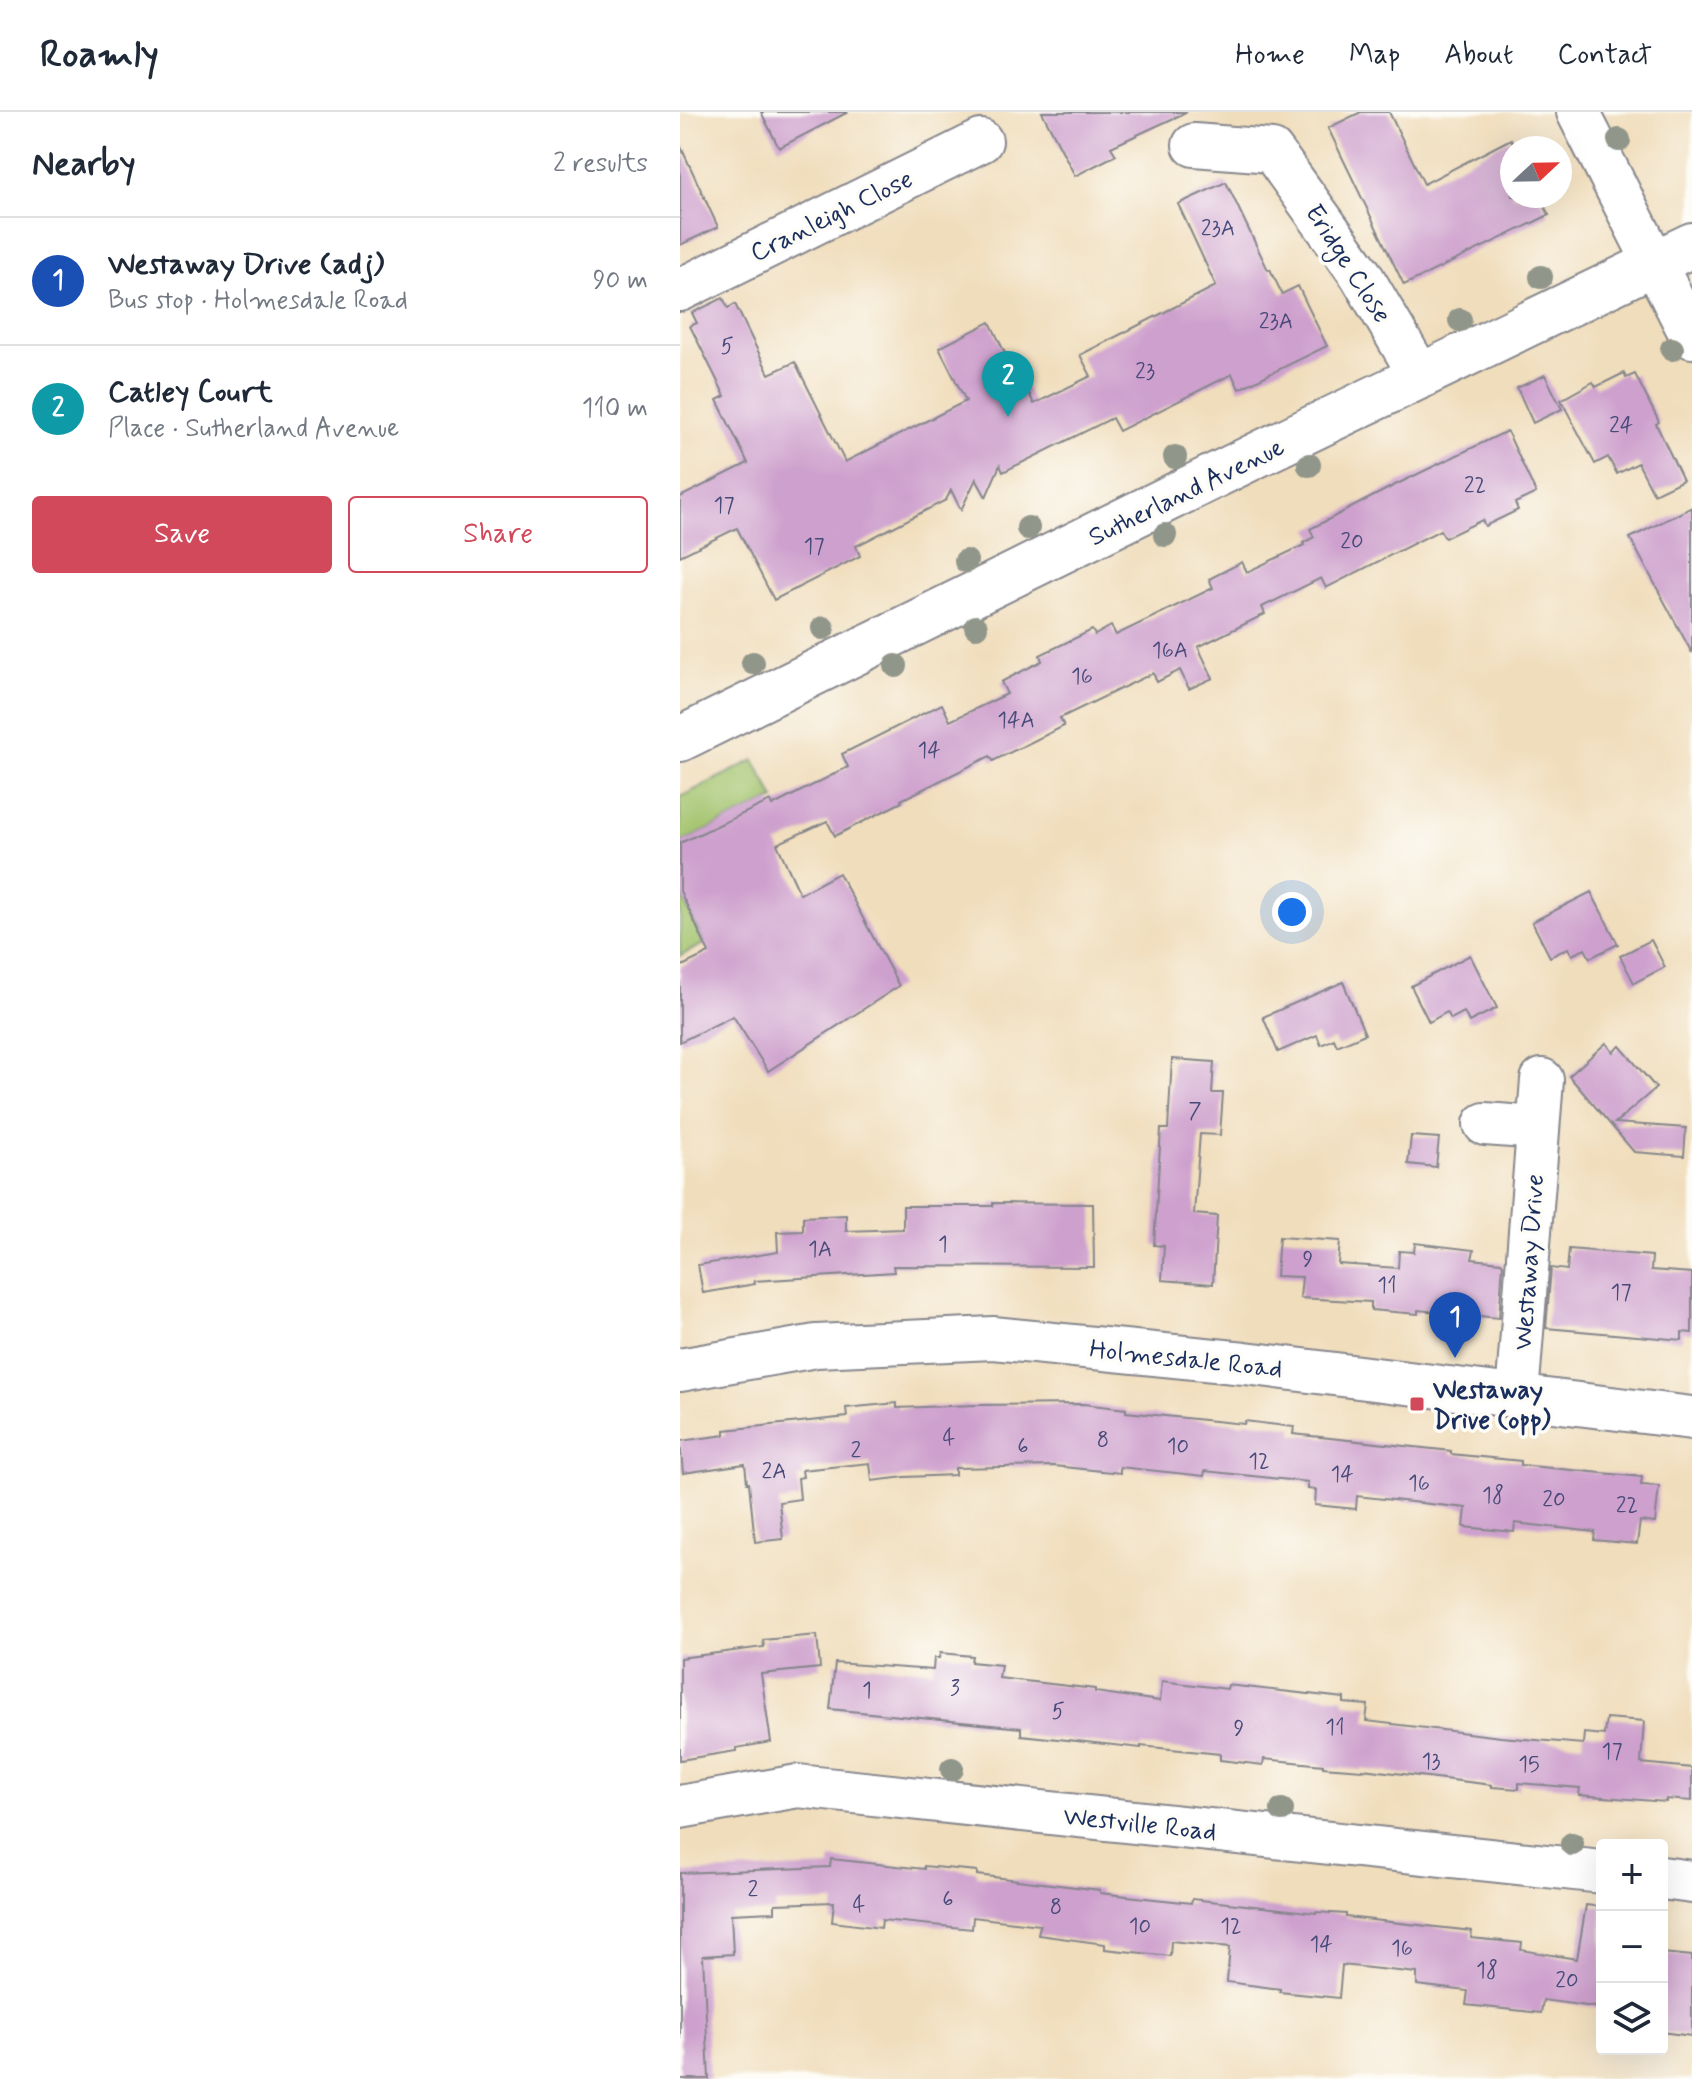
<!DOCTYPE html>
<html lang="en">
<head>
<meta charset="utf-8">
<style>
	:root { --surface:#fff; --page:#f2f2f3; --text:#1f2937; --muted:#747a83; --line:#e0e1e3; --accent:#d1495b }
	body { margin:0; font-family:Mynerve,sans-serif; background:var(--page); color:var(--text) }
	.controls { position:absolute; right:24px; bottom:24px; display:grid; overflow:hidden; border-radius:8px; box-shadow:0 8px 32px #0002 }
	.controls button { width:72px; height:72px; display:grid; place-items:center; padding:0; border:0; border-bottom:2px solid var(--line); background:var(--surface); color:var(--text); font:40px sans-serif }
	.compass { position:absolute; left:820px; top:24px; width:72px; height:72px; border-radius:50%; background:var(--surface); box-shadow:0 8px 32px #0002; rotate:68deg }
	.you { position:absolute; left:612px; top:800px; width:28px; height:28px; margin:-20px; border:6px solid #fff; border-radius:50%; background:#1a73e8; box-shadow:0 0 0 12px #1a73e833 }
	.badge { display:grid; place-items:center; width:52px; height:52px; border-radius:50%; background:var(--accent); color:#fff; font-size:26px; font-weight:700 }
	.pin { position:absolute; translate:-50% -66px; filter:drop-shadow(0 2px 4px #0008) }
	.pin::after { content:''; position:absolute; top:42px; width:28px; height:24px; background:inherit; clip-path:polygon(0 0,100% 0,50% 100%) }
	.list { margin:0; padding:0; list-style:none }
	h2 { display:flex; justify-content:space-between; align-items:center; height:104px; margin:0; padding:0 32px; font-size:34px }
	h2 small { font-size:26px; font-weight:400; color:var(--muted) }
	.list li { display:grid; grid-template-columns:52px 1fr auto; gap:24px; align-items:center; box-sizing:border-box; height:128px; padding:0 32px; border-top:2px solid var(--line) }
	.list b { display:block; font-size:30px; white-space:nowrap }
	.list p { margin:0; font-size:26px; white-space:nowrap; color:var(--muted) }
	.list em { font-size:26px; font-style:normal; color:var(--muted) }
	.actions { display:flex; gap:16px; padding:24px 32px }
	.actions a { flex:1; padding:18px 0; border:2px solid var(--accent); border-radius:8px; text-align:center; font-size:28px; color:var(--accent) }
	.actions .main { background:var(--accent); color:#fff }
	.icon { flex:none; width:44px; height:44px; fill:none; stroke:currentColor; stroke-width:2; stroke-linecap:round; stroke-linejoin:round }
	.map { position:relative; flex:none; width:1012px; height:1967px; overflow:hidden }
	header { display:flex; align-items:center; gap:48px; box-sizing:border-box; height:112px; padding:0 40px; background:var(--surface); border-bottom:2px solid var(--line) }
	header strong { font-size:38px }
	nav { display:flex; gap:44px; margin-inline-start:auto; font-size:28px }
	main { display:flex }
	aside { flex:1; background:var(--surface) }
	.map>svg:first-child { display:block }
</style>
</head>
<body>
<header>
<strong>Roamly</strong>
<nav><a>Home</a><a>Map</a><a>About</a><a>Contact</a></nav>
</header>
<main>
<aside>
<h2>Nearby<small>2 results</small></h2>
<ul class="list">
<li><span class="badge" style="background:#1a4fb4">1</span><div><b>Westaway Drive (adj)</b><p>Bus stop · Holmesdale Road</p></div><em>90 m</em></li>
<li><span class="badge" style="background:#0f9aa8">2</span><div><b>Catley Court</b><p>Place · Sutherland Avenue</p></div><em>110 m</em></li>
</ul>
<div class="actions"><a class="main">Save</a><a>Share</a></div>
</aside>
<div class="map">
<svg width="1012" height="1967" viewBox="0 0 1012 1967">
	<rect width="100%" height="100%" fill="#fdfcf7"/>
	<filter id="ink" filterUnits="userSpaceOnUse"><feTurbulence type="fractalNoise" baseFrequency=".0125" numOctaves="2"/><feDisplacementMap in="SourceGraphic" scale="16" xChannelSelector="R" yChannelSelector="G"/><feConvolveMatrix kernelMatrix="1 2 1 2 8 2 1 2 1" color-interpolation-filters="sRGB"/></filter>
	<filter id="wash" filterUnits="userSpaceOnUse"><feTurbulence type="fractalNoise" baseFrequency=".006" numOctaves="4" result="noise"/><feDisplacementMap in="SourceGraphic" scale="32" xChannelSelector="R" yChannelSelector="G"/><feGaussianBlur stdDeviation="1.8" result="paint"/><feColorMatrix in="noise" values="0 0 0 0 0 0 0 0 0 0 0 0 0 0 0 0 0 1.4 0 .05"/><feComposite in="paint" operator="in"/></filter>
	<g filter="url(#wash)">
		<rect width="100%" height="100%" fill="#f0ddbb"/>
		<g fill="#a1c26b" stroke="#5e7864" stroke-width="2">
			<path d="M74 648 95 687 0 731V685Z"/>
			<path d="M0 779 24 832 0 844Z"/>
		</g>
		<g id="blocks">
			<g fill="#cea0cd">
				<path d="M81 0H168L99 36Z"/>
				<path d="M362 0H507L431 35 436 43 395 64Z"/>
				<path d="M681 0H709L744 72 831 27 835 36H832V84H859L869 103 724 173 648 16Z"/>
				<path d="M0 33 38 115 0 133Z"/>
				<path d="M546 70 588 158 590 157 602 182 618 174 647 234 559 277 552 262 439 319 432 306 323 360 320 353 306 385 296 367 281 398 271 378 266 388 176 434 180 444 94 488 57 416 0 444V385L68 351 37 288 45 284 10 214 17 211 12 201 43 186 48 196 55 192 89 262 115 250 165 350 286 289 259 236 310 210 336 264 340 262 354 292 411 264 400 243 536 174 498 92Z"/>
				<path d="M944 261 946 266 955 262 979 310 976 312 1003 368 974 382 958 351 937 362 928 345 915 352 881 288 913 270 916 275Z"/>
				<path d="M865 263 882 297 853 311 837 276Z"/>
				<path d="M827 319 856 381 835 391 838 398 805 414 802 408 765 426 760 418 646 476 641 466 582 495 585 502 518 535 533 566 509 577 500 558 477 570 473 561 380 606 384 614 313 649 310 644 221 688 222 690 155 724 147 709 97 732 120 782 159 761 219 874 88 959 53 904 0 930V855L29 841 0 779V731L90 689 92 694 168 655 162 642 262 592 270 609 327 582 321 570 362 549 360 543 412 518 415 523 431 514 436 523 533 476 529 467 562 450 567 460 624 433 623 431 634 425 630 417 715 373Z"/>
				<path d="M1012 395V541L950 426Z"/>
				<path d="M911 780 938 832 910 846 905 837 892 843 888 836 870 845 852 810Z"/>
				<path d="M971 828 985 855 954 871 940 844Z"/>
				<path d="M790 843 817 896 789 910 784 900 771 907 767 900 749 910 731 874Z"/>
				<path d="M663 870 685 922 657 934 654 927 641 933 637 923 598 940 583 905Z"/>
				<path d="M926 931 933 940 940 934 976 976 935 1011 1006 1016 1004 1044 954 1040 889 964Z"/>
				<path d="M492 947 534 950 532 981H543L540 1023 520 1022 514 1102 537 1104 533 1172 482 1168 484 1134 474 1133 481 1017H488Z"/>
				<path d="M731 1024 759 1026 756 1055 728 1052Z"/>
				<path d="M313 1091 413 1092 414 1155 213 1154 214 1160 74 1169 75 1172 23 1181 18 1153 98 1140 97 1120 123 1119V1105L166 1103V1119L223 1117V1094H313Z"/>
				<path d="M599 1125 660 1129 658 1152 718 1156 719 1139 734 1140 735 1131 794 1138 792 1147 821 1150 823 1152 819 1206 738 1198V1202L691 1198V1190L620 1186 622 1165 596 1164Z"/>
				<path d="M889 1137 972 1144 971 1158 1012 1161V1221L1002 1220V1228L866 1216 871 1156 887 1158Z"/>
				<path d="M217 1291V1296L296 1293 403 1292 446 1297V1300L564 1312 565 1309 614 1315 613 1322 771 1339V1342L841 1349V1353L962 1365 961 1373 979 1374 975 1411 960 1409 957 1432 914 1428 915 1420 835 1411 834 1420 784 1415 786 1396 677 1384 676 1397 635 1393 636 1378 628 1377V1370L525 1359 524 1364 440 1355V1361L374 1354 275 1356V1363L225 1365 192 1369 190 1351 122 1358 123 1365 118 1366 120 1387 99 1390 103 1427 75 1430 69 1371H67L65 1352 3 1361 0 1329 45 1323V1318L167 1305 166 1296Z"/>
				<path d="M137 1523 140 1556 81 1562 91 1630 56 1636V1639L0 1648V1546L84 1535 83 1528Z"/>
				<path d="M260 1541 292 1544 291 1550 321 1553 319 1566 415 1577V1580L480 1589 482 1569 547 1577 548 1573 664 1586V1591L688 1593 686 1609 821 1625 903 1632 904 1621 924 1623 926 1606 964 1609 961 1651 1012 1656V1689L986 1687V1690L899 1683 900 1676 839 1671V1677L812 1675V1673L682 1657V1658L643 1655V1653L584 1647 583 1653 540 1648V1642L461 1634V1636L341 1623V1616L150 1597 155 1551 253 1558 254 1546H259Z"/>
				<path d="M151 1747 244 1757V1754L297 1759V1763L420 1778V1781L511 1791 512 1787 636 1801V1800L666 1802V1805L792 1819 791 1826 842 1831 841 1838 897 1847 906 1793 922 1795V1896L863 1888 861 1901 786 1893 788 1879 737 1873V1861L662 1853 659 1886 600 1880V1877L547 1870 550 1835 491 1829 490 1844 425 1837V1832L358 1823 360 1813 293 1805 292 1817 202 1808 201 1816 152 1810 154 1790 95 1792V1800L51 1802 53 1842 23 1844 29 1967H0V1761L150 1755Z"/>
				<path d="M982 1841 1012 1844V1924L982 1920Z"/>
			</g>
		</g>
	</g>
	<g filter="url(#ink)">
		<use href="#blocks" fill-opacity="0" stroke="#86868c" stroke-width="2"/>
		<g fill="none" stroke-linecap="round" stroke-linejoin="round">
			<g stroke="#86868c" stroke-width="46">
				<g id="street">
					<path d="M898 0 1012 225"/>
					<path d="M514 33 592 39 681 163 741 265"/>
					<path d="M0 178 301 29"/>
					<path d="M805 1012 858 1016"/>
					<path d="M0 1258 136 1234 313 1226 565 1251 1012 1306"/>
					<path d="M837 1284 862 968"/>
					<path d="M0 1695 118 1674 922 1760"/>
					<path d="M982 1766 1012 1770"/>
				</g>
			</g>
			<g stroke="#86868c" stroke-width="48">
				<path id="secondary" d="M0 627 579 342 1012 133"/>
			</g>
			<use href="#street" stroke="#fff" stroke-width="42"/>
			<use href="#secondary" stroke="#fff" stroke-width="44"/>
		</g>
		<g fill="#91968a">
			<circle cx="939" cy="28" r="12"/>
			<circle cx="861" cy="165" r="12"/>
			<circle cx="780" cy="208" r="12"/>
			<circle cx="992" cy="237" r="12"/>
			<circle cx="495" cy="345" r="12"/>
			<circle cx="629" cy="353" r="12"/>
			<circle cx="348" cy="416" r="12"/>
			<circle cx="485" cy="423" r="12"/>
			<circle cx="286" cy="449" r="12"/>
			<circle cx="296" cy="515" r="12"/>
			<circle cx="143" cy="516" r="12"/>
			<circle cx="73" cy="551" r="12"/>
			<circle cx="216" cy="554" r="12"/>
			<circle cx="272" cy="1657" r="12"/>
			<circle cx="602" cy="1698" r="12"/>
			<circle cx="892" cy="1732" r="12"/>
		</g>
	</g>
	<rect fill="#d1495b" stroke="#fdfcf7" stroke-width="3" x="729" y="1284" width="16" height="16" rx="4"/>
	<g text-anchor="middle" stroke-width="7" stroke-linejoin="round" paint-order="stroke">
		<g font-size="22" fill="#484b7a">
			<text x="538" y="123">23A</text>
			<text x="596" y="216">23A</text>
			<text x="47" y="241">5</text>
			<text x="465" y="266">23</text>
			<text x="941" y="320">24</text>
			<text x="795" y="380">22</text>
			<text x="44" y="400">17</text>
			<text x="672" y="436">20</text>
			<text x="134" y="441">17</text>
			<text x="490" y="545">16A</text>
			<text x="402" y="571">16</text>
			<text x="336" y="615">14A</text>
			<text x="249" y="645">14</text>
			<text x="515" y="1006">7</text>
			<text x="263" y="1139">1</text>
			<text x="140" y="1144">1A</text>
			<text x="628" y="1154">9</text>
			<text x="707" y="1180">11</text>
			<text x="941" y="1187">17</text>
			<text x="269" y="1332">4</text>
			<text x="423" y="1335">8</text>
			<text x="343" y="1341">6</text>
			<text x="498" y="1341">10</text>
			<text x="176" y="1345">2</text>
			<text x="579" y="1356">12</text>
			<text x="94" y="1366">2A</text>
			<text x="662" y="1369">14</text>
			<text x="739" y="1378">16</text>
			<text x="813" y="1390">18</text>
			<text x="874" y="1394">20</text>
			<text x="947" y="1400">22</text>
			<text x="275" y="1583">3</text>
			<text x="187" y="1585">1</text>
			<text x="378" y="1606">5</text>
			<text x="655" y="1622">11</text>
			<text x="559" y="1623">9</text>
			<text x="932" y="1646">17</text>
			<text x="751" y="1656">13</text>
			<text x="849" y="1659">15</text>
			<text x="73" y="1784">2</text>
			<text x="268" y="1794">6</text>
			<text x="179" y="1799">4</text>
			<text x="376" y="1802">8</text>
			<text x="460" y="1821">10</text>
			<text x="551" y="1821">12</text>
			<text x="641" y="1839">14</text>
			<text x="722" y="1843">16</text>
			<text x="807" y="1865">18</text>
			<text x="887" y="1875">20</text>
		</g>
		<g font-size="26" fill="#1b2f5e" stroke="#fdfcf7">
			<text transform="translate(151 103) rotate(-26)" y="9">Cranleigh Close</text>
			<text transform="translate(669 151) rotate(57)" y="9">Eridge Close</text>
			<text transform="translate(506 379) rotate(-26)" y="9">Sutherland Avenue</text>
			<text transform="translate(848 1150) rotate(-86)" y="9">Westaway Drive</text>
			<text transform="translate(506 1246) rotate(6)" y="9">Holmesdale Road</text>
			<text transform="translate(460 1711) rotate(6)" y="9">Westville Road</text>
		</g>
		<g font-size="26" font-weight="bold" fill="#1b2f5e" stroke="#fdfcf7" text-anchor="start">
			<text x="753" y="1286">Westaway<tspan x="753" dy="30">Drive (opp)</tspan></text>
		</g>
	</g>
</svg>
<div class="controls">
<button>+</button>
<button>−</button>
<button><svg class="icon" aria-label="layers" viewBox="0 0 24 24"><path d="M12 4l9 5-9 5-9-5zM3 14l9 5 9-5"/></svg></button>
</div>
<svg class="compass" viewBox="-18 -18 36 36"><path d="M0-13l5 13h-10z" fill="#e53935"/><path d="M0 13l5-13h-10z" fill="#747a83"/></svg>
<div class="you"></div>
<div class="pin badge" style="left:775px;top:1246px;background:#1a4fb4">1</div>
<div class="pin badge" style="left:328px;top:305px;background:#0f9aa8">2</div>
</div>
</main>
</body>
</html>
